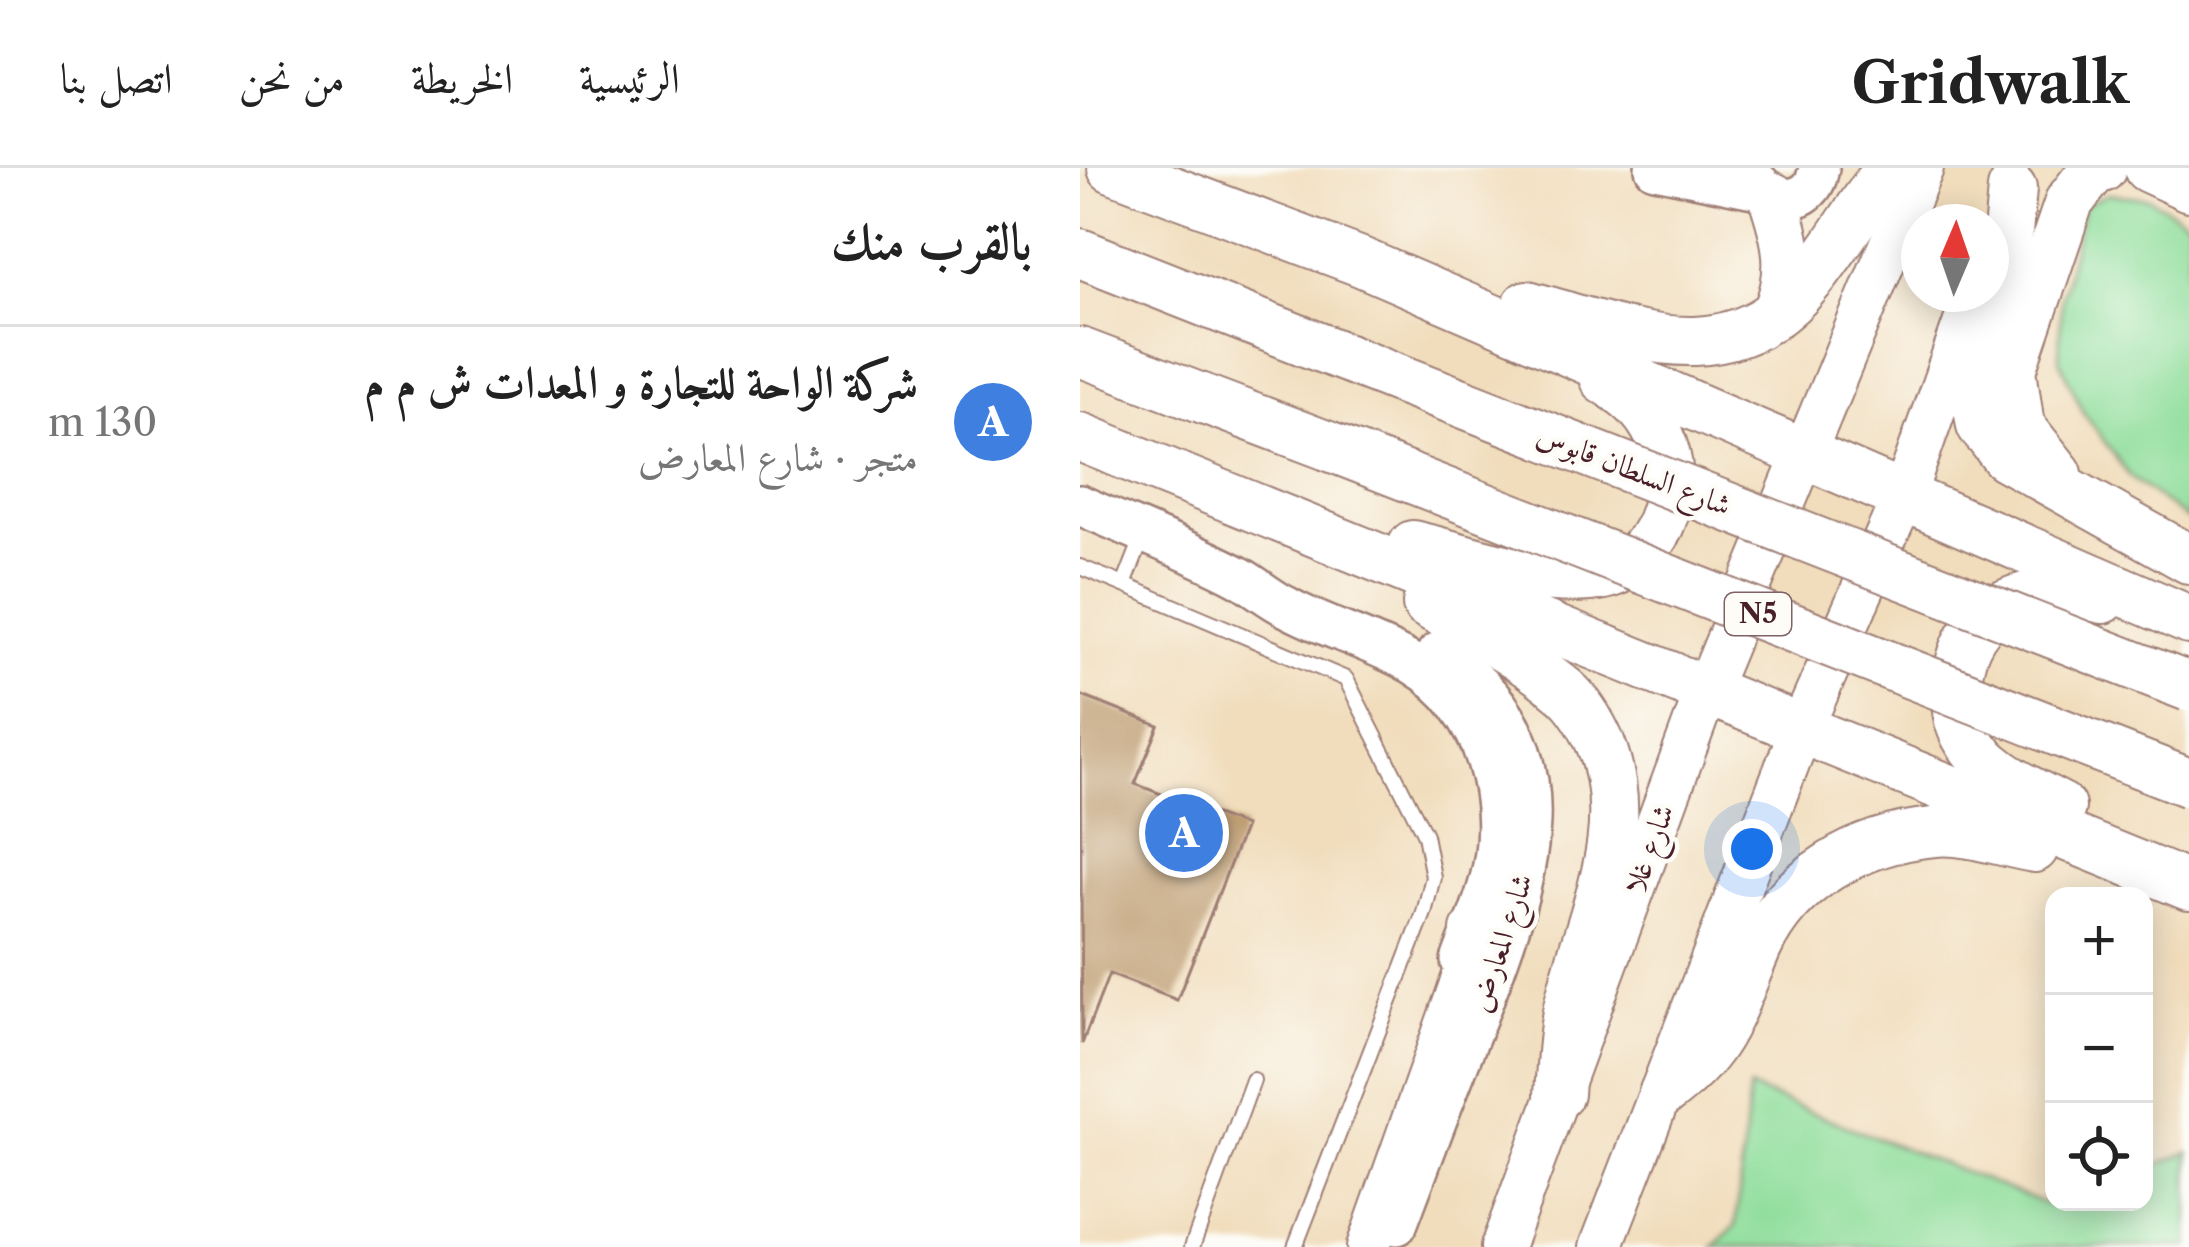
<!DOCTYPE html>
<html lang="ar">
<head>
<meta charset="utf-8">
<style>
	:root { --surface:#fff; --page:#f2f2f2; --text:#222; --muted:#767676; --line:#e0e0e0; --accent:#c8321e }
	body { margin:0; font-family:"Libre Caslon Text",Amiri,serif; background:var(--page); color:var(--text); direction:rtl }
	.controls { position:absolute; right:36px; bottom:36px; display:grid; overflow:hidden; border-radius:24px; box-shadow:0 6px 30px #0003 }
	.controls button { width:108px; height:108px; display:grid; place-items:center; padding:0; border:0; border-bottom:3px solid var(--line); background:var(--surface); color:var(--text); font:60px sans-serif }
	.compass { position:absolute; left:821px; top:36px; width:108px; height:108px; border-radius:50%; background:var(--surface); box-shadow:0 6px 30px #0003; rotate:2deg }
	.you { position:absolute; left:672px; top:681px; width:42px; height:42px; margin:-30px; border:9px solid #fff; border-radius:50%; background:#1a73e8; box-shadow:0 0 0 18px #1a73e833 }
	.badge { display:grid; place-items:center; width:78px; height:78px; border-radius:50%; background:var(--accent); color:#fff; font-size:39px; font-weight:700 }
	.pin { position:absolute; translate:-50% -50%; border:6px solid #fff; box-shadow:0 3px 12px #0006 }
	.list { margin:0; padding:0; list-style:none }
	h2 { display:flex; justify-content:space-between; align-items:center; height:156px; margin:0; padding:0 48px; font-size:51px }
	h2 small { font-size:39px; font-weight:400; color:var(--muted) }
	.list li { display:grid; grid-template-columns:78px 1fr auto; gap:36px; align-items:center; box-sizing:border-box; height:192px; padding:0 48px; border-top:3px solid var(--line) }
	.list b { display:block; font-size:45px; white-space:nowrap }
	.list p { margin:0; font-size:39px; white-space:nowrap; color:var(--muted) }
	.list em { font-size:39px; font-style:normal; color:var(--muted) }
	.icon { flex:none; width:66px; height:66px; fill:none; stroke:currentColor; stroke-width:2; stroke-linecap:round; stroke-linejoin:round }
	.map { position:relative; flex:none; width:1109px; height:1079px; overflow:hidden; direction:ltr }
	header { display:flex; align-items:center; gap:72px; box-sizing:border-box; height:168px; padding:0 60px; background:var(--surface); border-bottom:3px solid var(--line) }
	header strong { font-size:57px }
	nav { display:flex; gap:66px; margin-inline-start:auto; font-size:42px }
	main { display:flex }
	aside { flex:1; background:var(--surface) }
	.map>svg:first-child { display:block }
</style>
</head>
<body>
<header>
<strong>Gridwalk</strong>
<nav><a>الرئيسية</a><a>الخريطة</a><a>من نحن</a><a>اتصل بنا</a></nav>
</header>
<main>
<div class="map">
<svg width="1109" height="1079" viewBox="0 0 1109 1079">
	<rect width="100%" height="100%" fill="#fdfcf7"/>
	<filter id="ink" filterUnits="userSpaceOnUse"><feTurbulence type="fractalNoise" baseFrequency=".00833" numOctaves="2"/><feDisplacementMap in="SourceGraphic" scale="24" xChannelSelector="R" yChannelSelector="G"/><feConvolveMatrix kernelMatrix="1 2 1 2 8 2 1 2 1" color-interpolation-filters="sRGB"/></filter>
	<filter id="wash" filterUnits="userSpaceOnUse"><feTurbulence type="fractalNoise" baseFrequency=".004" numOctaves="4" result="noise"/><feDisplacementMap in="SourceGraphic" scale="48" xChannelSelector="R" yChannelSelector="G"/><feGaussianBlur stdDeviation="2.7" result="paint"/><feColorMatrix in="noise" values="0 0 0 0 0 0 0 0 0 0 0 0 0 0 0 0 0 1.4 0 .05"/><feComposite in="paint" operator="in"/></filter>
	<g filter="url(#wash)">
		<rect width="100%" height="100%" fill="#f1ddbc"/>
		<g fill="#90de9c" stroke="#6d7e64" stroke-width="3">
			<path d="M1028 26 1069 30 1109 54V353L1050 309 1004 245 979 190 981 128 1004 37Z"/>
			<path d="M669 920 971 1038 983 1034H1064V1002L1109 984V1079H634L656 1057Z"/>
		</g>
		<g id="blocks">
			<path fill="#c09f74" d="M0 527 79 558 55 616 165 658 97 832 29 806 2 876Z"/>
		</g>
	</g>
	<g filter="url(#ink)">
		<use href="#blocks" fill-opacity="0" stroke="#9e7e74" stroke-width="3"/>
		<g fill="none" stroke-linecap="round" stroke-linejoin="round">
			<g stroke="#9e7e74" stroke-width="18">
				<g id="lane">
					<path d="M62 371 44 417 266 511 345 667 353 709 344 745 215 1079"/>
					<path d="M0 399 44 417"/>
					<path d="M112 1079 173 912"/>
				</g>
			</g>
			<g stroke="#9e7e74" stroke-width="44">
				<g id="secondary">
					<path d="M575 0 683 22"/>
					<path d="M675 11 693 29C717 35 735 25 739 0"/>
					<path d="M0 337C53 361 109 382 160 409 176 418 190 431 207 439 247 461 292 472 333 496 406 539 431 636 409 715 402 742 390 768 381 793"/>
					<path d="M317 1057C341 994 364 931 389 869 439 740 511 576 357 485"/>
				</g>
			</g>
			<g stroke="#9e7e74" stroke-width="46">
				<g id="primary">
					<path d="M288 1079 391 788 392 762"/>
					<path d="M422 1079 626 524 842 0"/>
					<path d="M521 1079 722 559 823 330 895 126"/>
				</g>
			</g>
			<g stroke="#9e7e74" stroke-width="52">
				<g id="highway">
					<path d="M32 0 281 94 1109 452"/>
					<path d="M1068 0 1109 19"/>
					<path d="M932 21 925 98 899 194 895 221 901 257 925 288 1109 391"/>
					<path d="M693 29C707 71 715 102 697 144"/>
					<path d="M0 85 254 185"/>
					<path d="M447 137C549 164 648 213 729 113 758 77 781 36 810 0"/>
					<path d="M0 184 248 278"/>
					<path d="M0 269 1109 718"/>
					<path d="M978 306 940 258 932 202 989 34 1013 3 1022 0"/>
					<path d="M333 377C393 391 462 419 524 407 541 403 550 395 562 383 602 341 596 272 554 233 545 224 534 218 524 211"/>
					<path d="M347 436C394 462 445 489 486 524 502 538 513 559 521 577 557 669 505 755 487 844 482 871 481 899 479 926"/>
					<path d="M981 639C947 621 904 603 885 567 876 551 875 530 877 513 886 433 954 413 1023 431"/>
					<path d="M584 924C644 880 649 844 677 780 708 711 779 671 854 664 887 661 921 674 954 680"/>
				</g>
			</g>
			<use href="#lane" stroke="#fff" stroke-width="14"/>
			<use href="#secondary" stroke="#fff" stroke-width="39"/>
			<use href="#primary" stroke="#fff" stroke-width="42"/>
			<use href="#highway" stroke="#fff" stroke-width="48"/>
			<g stroke="#9e7e74" stroke-width="52" stroke-linecap="butt">
				<g id="highway-bridge">
					<path d="M254 185 1109 519"/>
					<path d="M248 278 1109 615"/>
				</g>
			</g>
			<use href="#highway-bridge" stroke="#fff" stroke-width="48"/>
		</g>
	</g>
	<g text-anchor="middle" stroke-width="9" stroke-linejoin="round" paint-order="stroke">
		<rect fill="#fdfcf7" stroke="#806168" stroke-width="3" x="645" y="425" width="66" height="42" rx="9"/>
		<g font-size="27" font-weight="bold" fill="#4a1f2b">
			<text x="678" y="455">N5</text>
		</g>
		<g font-size="30" fill="#4a1f2b" stroke="#fdfcf7">
			<text transform="translate(554 302) rotate(21)" y="10">شارع السلطان قابوس</text>
			<text transform="translate(569 681) rotate(-70)" y="10">شارع غلا</text>
			<text transform="translate(421 775) rotate(-72)" y="10">شارع المعارض</text>
		</g>
	</g>
</svg>
<div class="controls">
<button>+</button>
<button>−</button>
<button><svg class="icon" aria-label="locate" viewBox="0 0 24 24"><circle cx="12" cy="12" r="6"/><path d="M12 2v4M12 18v4M2 12h4M18 12h4"/></svg></button>
</div>
<svg class="compass" viewBox="-18 -18 36 36"><path d="M0-13l5 13h-10z" fill="#e53935"/><path d="M0 13l5-13h-10z" fill="#767676"/></svg>
<div class="you"></div>
<div class="pin badge" style="left:104px;top:665px;background:#3f7fe0">A</div>
</div>
<aside>
<h2>بالقرب منك<small></small></h2>
<ul class="list">
<li><span class="badge" style="background:#3f7fe0">A</span><div><b>شركة الواحة للتجارة و المعدات ش م م</b><p>متجر · شارع المعارض</p></div><em>130 m</em></li>
</ul>
</aside>
</main>
</body>
</html>
